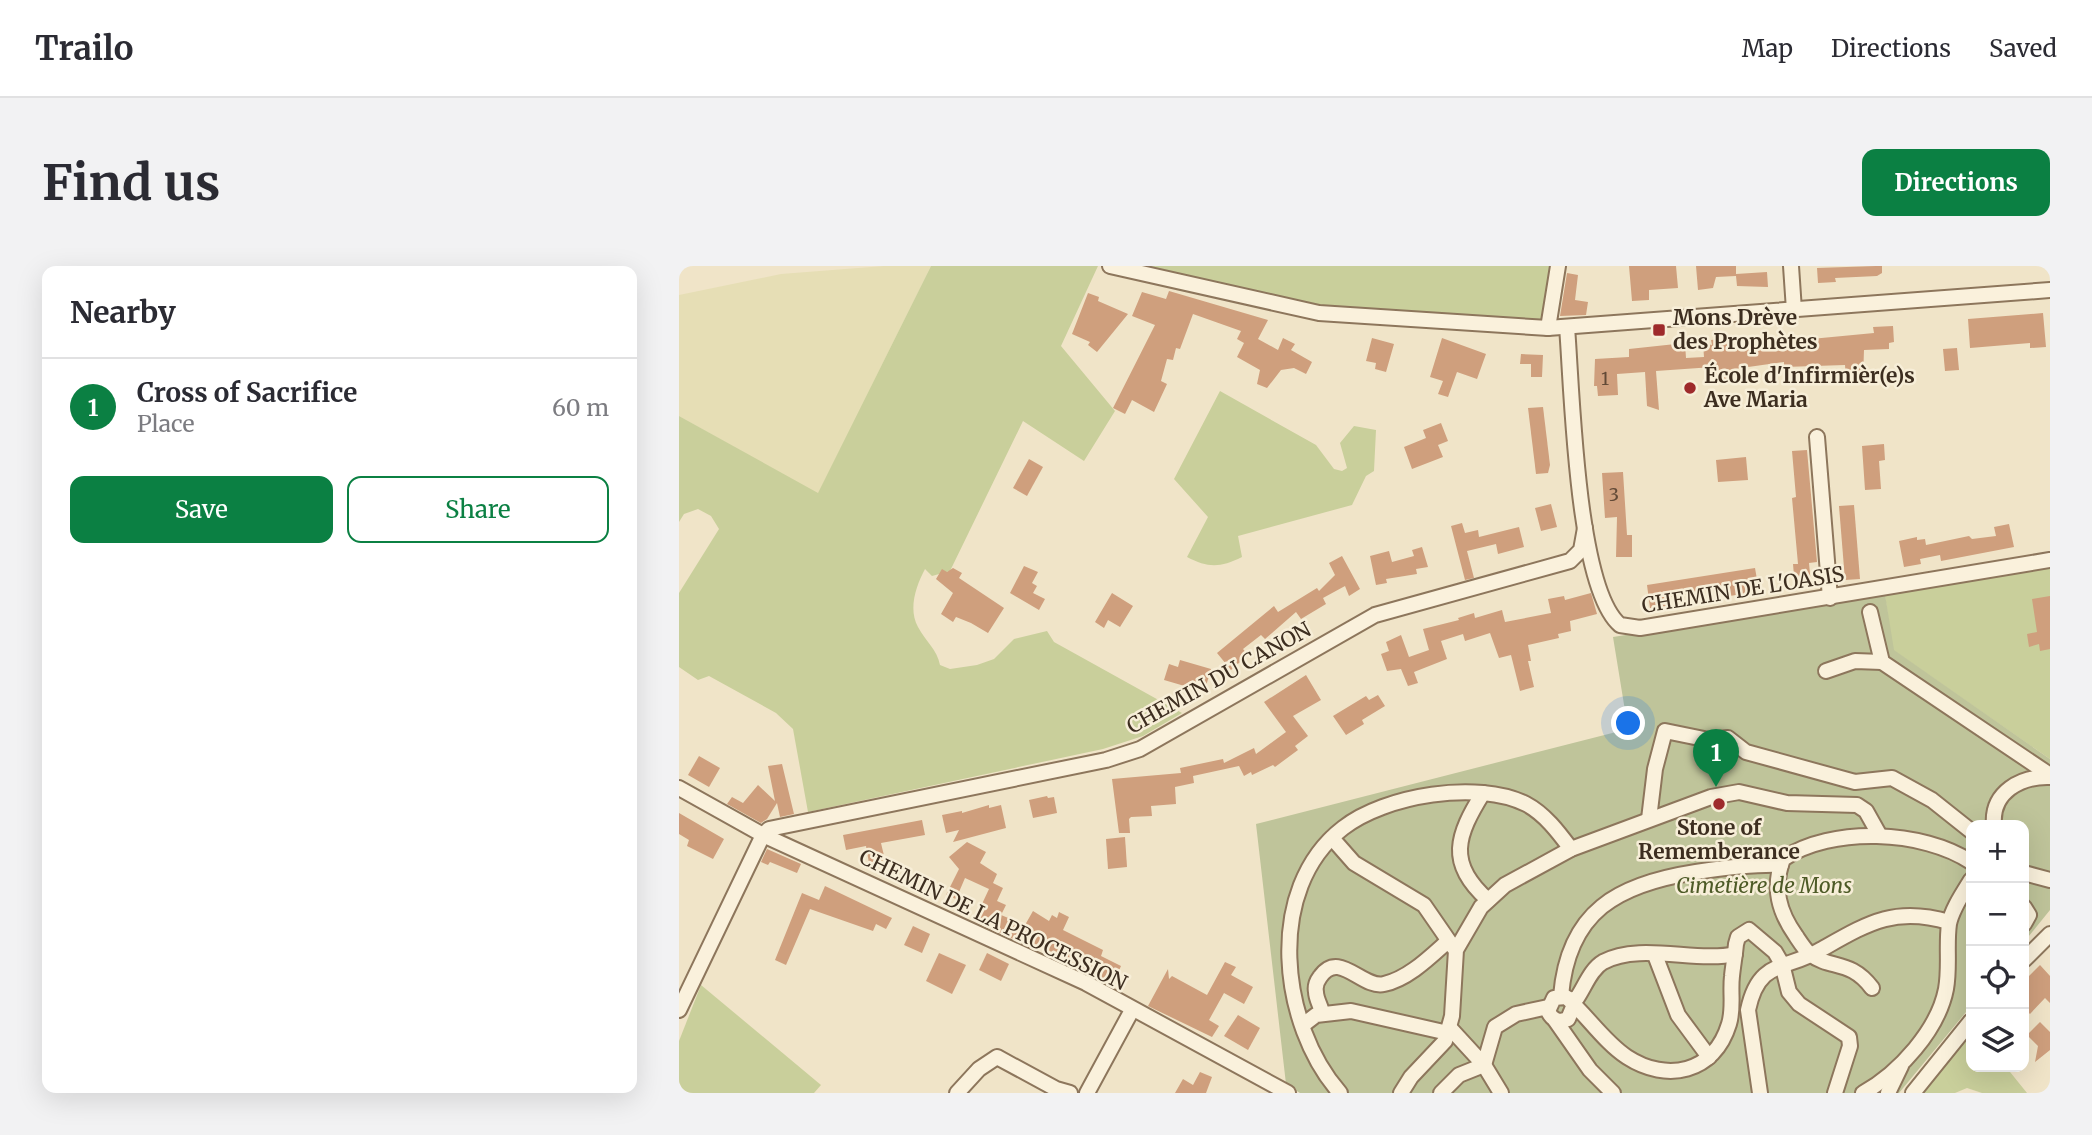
<!DOCTYPE html>
<html lang="en">
<head>
<meta charset="utf-8">
<style>
	:root { --surface:#fff; --page:#f2f2f3; --text:#2b2b33; --muted:#7c7c81; --line:#e1e1e2; --accent:#0b8043 }
	body { margin:0; font-family:Merriweather,serif; background:var(--page); color:var(--text) }
	.controls { position:absolute; right:21px; bottom:21px; display:grid; overflow:hidden; border-radius:14px; box-shadow:0 7px 28px #0002 }
	.controls button { width:63px; height:63px; display:grid; place-items:center; padding:0; border:0; border-bottom:2px solid var(--line); background:var(--surface); color:var(--text); font:35px sans-serif }
	.you { position:absolute; left:950px; top:458px; width:24px; height:24px; margin:-18px; border:5px solid #fff; border-radius:50%; background:#1a73e8; box-shadow:0 0 0 10px #1a73e833 }
	.badge { display:grid; place-items:center; width:46px; height:46px; border-radius:50%; background:var(--accent); color:#fff; font-size:23px; font-weight:700 }
	.pin { position:absolute; translate:-50% -58px; filter:drop-shadow(0 2px 4px #0008) }
	.pin::after { content:''; position:absolute; top:37px; width:24px; height:21px; background:inherit; clip-path:polygon(0 0,100% 0,50% 100%) }
	.list { margin:0; padding:0; list-style:none }
	h2 { display:flex; justify-content:space-between; align-items:center; height:91px; margin:0; padding:0 28px; font-size:30px }
	h2 small { font-size:23px; font-weight:400; color:var(--muted) }
	.list li { display:grid; grid-template-columns:46px 1fr auto; gap:21px; align-items:center; box-sizing:border-box; height:98px; padding:0 28px; border-top:2px solid var(--line) }
	.list b { display:block; font-size:26px; white-space:nowrap }
	.list p { margin:0; font-size:23px; white-space:nowrap; color:var(--muted) }
	.list em { font-size:23px; font-style:normal; color:var(--muted) }
	.actions { display:flex; gap:14px; padding:21px 28px }
	.actions a { flex:1; padding:16px 0; border:2px solid var(--accent); border-radius:14px; text-align:center; font-size:24px; color:var(--accent) }
	.actions .main { background:var(--accent); color:#fff }
	.icon { flex:none; width:38px; height:38px; fill:none; stroke:currentColor; stroke-width:2; stroke-linecap:round; stroke-linejoin:round }
	.map { position:relative; flex:none; width:1371px; height:827px; overflow:hidden; border-radius:14px }
	header { display:flex; align-items:center; gap:42px; box-sizing:border-box; height:98px; padding:0 35px; background:var(--surface); border-bottom:2px solid var(--line) }
	header strong { font-size:33px }
	nav { display:flex; gap:38px; margin-inline-start:auto; font-size:24px }
	.intro { display:flex; align-items:center; justify-content:space-between; box-sizing:border-box; height:168px; padding:0 42px }
	h1 { margin:0; font-size:49px }
	.button { padding:18px 32px; border-radius:14px; background:var(--accent); color:#fff; font-size:24px; font-weight:700 }
	main { display:flex; gap:42px; padding:0 42px }
	aside { flex:1; background:var(--surface); border-radius:14px; box-shadow:0 7px 28px #0002 }
	.map>svg:first-child { display:block }
</style>
</head>
<body>
<header>
<strong>Trailo</strong>
<nav><a>Map</a><a>Directions</a><a>Saved</a></nav>
</header>
<div class="intro"><h1>Find us</h1><a class="button">Directions</a></div>
<main>
<aside>
<h2>Nearby<small></small></h2>
<ul class="list">
<li><span class="badge">1</span><div><b>Cross of Sacrifice</b><p>Place</p></div><em>60 m</em></li>
</ul>
<div class="actions"><a class="main">Save</a><a>Share</a></div>
</aside>
<div class="map">
<svg width="1371" height="827" viewBox="0 0 1371 827">
	<rect width="100%" height="100%" fill="#f0e4c8"/>
	<path fill="#e6deb5" d="M205 0H252L139 228 0 150V29L102 8Z"/>
	<g fill="#c9cf9b">
		<path d="M252 0H419L382 80 436 145 405 195 344 155 271 305 253 310 246 303C237 320 229 343 239 361 247 376 258 383 261 399L271 403 298 399 315 393 335 373 368 365 375 376 503 447 464 470 424 483 129 546 114 463 97 447 30 410 19 414 0 401V327L40 263 32 250 19 243 5 248 0 256V150L139 227Z"/>
		<path d="M431 0H879L869 62 684 51Z"/>
		<path d="M541 125 637 179 655 203 663 205 668 202 661 177 675 160 697 164 695 205 687 210 673 239 559 270 563 291C541 302 529 302 508 291L529 251 495 213Z"/>
		<path d="M1371 294V493L1214 384 1205 323Z"/>
		<path d="M22 719 142 819 135 827H0V775Z"/>
		<path d="M1292 760V801H1327L1348 827H1303L1288 822 1276 827H1234Z"/>
	</g>
	<path fill="#bfc49a" d="M1206 328 1215 384 1371 493V644L1345 676V559H1292V740L1220 827H621L607 818 577 558 949 463 934 371Z"/>
	<g fill="#cf9f7d">
		<path d="M950 0H997L999 22 970 24V34L953 35Z"/>
		<path d="M1017 0H1057V8L1088 6 1089 21 1058 20 1057 10 1037 11 1034 22 1019 24Z"/>
		<path d="M1197 0H1203V7L1198 10 1156 12 1157 16 1139 17 1138 2Z"/>
		<path d="M888 7 899 9 896 34 909 36 907 49 881 50Z"/>
		<path d="M490 25 589 54 579 73 599 84 604 72 616 78 612 84 633 96 627 108 615 102 602 104 588 122 578 118 581 104 558 91 565 77 558 73 562 65 514 48 501 83 497 82 494 94 488 93 482 115 488 118 475 146 453 134 446 148 434 142 476 59 453 50 463 26 487 33Z"/>
		<path d="M409 27 420 31 419 35 449 48 418 86 409 79 411 76 393 68Z"/>
		<path d="M1364 47 1367 81 1351 82V77L1291 82 1289 53Z"/>
		<path d="M1214 60 1215 76 1210 77V83L1185 84 1184 113 1167 114 1166 99 1105 101V96L1055 103 1056 114 1035 116 1034 101 977 105 980 144 968 140 966 106 938 108 939 129 919 130 918 120H915L916 93 950 91V83L1006 77 1007 92 1025 91 1024 77 1033 79 1032 74 1053 72 1054 78 1132 73 1195 67 1194 61Z"/>
		<path d="M693 72 715 78 707 106 696 103 697 97 687 95Z"/>
		<path d="M763 72 807 88 798 113 778 106 769 131 759 128 764 115 751 111Z"/>
		<path d="M1278 82 1280 104 1266 105 1264 83Z"/>
		<path d="M842 88 864 89 863 111H852V98H841Z"/>
		<path d="M864 141 871 199 869 207 857 208 849 142Z"/>
		<path d="M762 157 769 175 759 179 764 191 733 203 725 181 747 172 744 164Z"/>
		<path d="M1205 178 1206 194 1200 195 1202 223 1186 224 1183 180Z"/>
		<path d="M1128 184 1138 296 1130 297 1132 319 1116 321 1114 298H1119L1113 232 1117 231 1113 185Z"/>
		<path d="M1067 191 1069 214 1039 216 1037 194Z"/>
		<path d="M350 193 364 201 348 230 334 222Z"/>
		<path d="M944 206 948 269H953V291H937L938 251 926 252 923 207Z"/>
		<path d="M872 238 878 261 862 265 856 242Z"/>
		<path d="M1175 239 1181 313 1166 314 1160 240Z"/>
		<path d="M783 257 786 267 799 264 800 271 840 261 845 281 819 288 817 278 788 285 795 312 786 314 772 260Z"/>
		<path d="M1330 258 1335 281 1262 295 1261 289 1241 293 1242 298 1225 301 1220 275 1238 271V274L1246 273 1247 279 1290 270 1293 273 1317 270 1315 261Z"/>
		<path d="M743 281 749 301 737 303 738 308 707 313 708 317 697 319 691 290 710 285 713 296 735 290 733 284Z"/>
		<path d="M663 290 681 323 670 330 666 320 644 332 647 338 622 353 617 346 586 373 582 369 564 383 569 389 552 404 538 387 595 340 599 346 638 322 640 325 656 309 650 297Z"/>
		<path d="M345 300 359 306 353 317 358 320 354 327 366 333 360 344 331 327Z"/>
		<path d="M274 302 283 307 280 312 325 342 309 367 292 357 277 351 274 356 262 348 274 327 257 313 263 303 268 306Z"/>
		<path d="M1076 302 1080 325 1051 330 1049 320 1025 325 1026 334 1013 337 1011 328 987 332 988 340 971 342 968 319Z"/>
		<path d="M433 327 454 340 441 361 429 354 425 362 416 356Z"/>
		<path d="M912 327 918 348 891 355 892 365 879 368 880 372 849 379 852 395H849L855 421 841 425 832 389 820 392 811 367 786 375 784 368 762 375 768 393 735 406 739 417 729 420 722 403 708 405 702 388 710 385 707 376 722 369 730 391 750 384 744 363 780 354 779 352 795 347 796 352 823 344 826 356 872 347 869 333 885 330 886 334Z"/>
		<path d="M1371 330V383L1361 385 1360 378 1350 381 1348 368 1358 366 1353 333Z"/>
		<path d="M501 394 532 403 527 420 511 415 509 421 485 414 490 398 499 401Z"/>
		<path d="M627 409 642 434 614 450 629 470 616 480 619 484 596 501 594 499 573 509 572 506 565 510 560 500 514 510 515 517 496 521 497 538 472 540 473 550 452 551 450 553 451 567H440L433 513 502 507 501 502 544 493 545 497 575 482 577 488 607 466 585 436Z"/>
		<path d="M699 429 706 440 683 454 685 458 667 469 654 450 687 430 690 434Z"/>
		<path d="M20 490 41 502 30 521 9 509Z"/>
		<path d="M103 498 115 548 101 551 98 537 88 553 82 557 48 538 53 531 64 537 79 519 96 535 89 500Z"/>
		<path d="M368 530 369 532 375 531 378 547 354 552 350 534Z"/>
		<path d="M310 539V542L322 539 327 562 274 576 280 564 267 567 263 549 283 545V547Z"/>
		<path d="M0 547 45 573 34 593 8 580 10 574 0 568Z"/>
		<path d="M243 554 246 569 202 577 206 594 190 597 187 580 167 584 164 569Z"/>
		<path d="M446 571 448 601 429 603 427 573Z"/>
		<path d="M288 576 307 586 301 597 318 608 314 617 324 622 318 635 327 639 322 649 346 659 354 645 370 655 373 649 378 652 380 646 390 651 384 664 424 684 422 690 442 700 433 720 392 700 394 696 356 678 354 682 295 655 310 623 286 612 277 633 267 629 280 603 270 591Z"/>
		<path d="M88 583 122 598 118 607 91 596 89 599 82 596Z"/>
		<path d="M146 620 213 652 207 663 197 658 194 665 131 643 107 699 96 694 123 627 140 634Z"/>
		<path d="M234 660 251 668 243 687 225 679Z"/>
		<path d="M260 687 287 699 273 728 247 715Z"/>
		<path d="M308 687 330 698 322 715 300 704Z"/>
		<path d="M546 696 557 701 552 709 574 721 565 738 545 727 530 754 540 760 533 771 469 740 489 703 490 713 493 710 528 729Z"/>
		<path d="M1361 699 1371 710V737L1366 732 1351 748 1345 742V715Z"/>
		<path d="M559 749 581 762 569 784 545 770Z"/>
		<path d="M1361 756 1371 766V784L1356 796 1359 780 1348 769Z"/>
		<path d="M521 806 533 811 527 827H496L504 813 514 819Z"/>
	</g>
	<g fill="none" stroke-linecap="round" stroke-linejoin="round">
		<g stroke="#8d765c" stroke-width="18">
			<g id="minor">
				<path d="M431 0 640 47 869 62 1371 24"/>
				<path d="M1112 0 1115 44"/>
				<path d="M888 61C893 121 897 322 941 359L961 362 1371 294"/>
				<path d="M869 62 879 0"/>
				<path d="M1138 171 1151 332"/>
				<path d="M1191 346 1203 396 1371 509"/>
				<path d="M1147 405 1176 395 1203 396"/>
				<path d="M0 522 84 569 407 717 609 827"/>
				<path d="M804 527C778 569 767 597 809 634"/>
				<path d="M970 553 976 503 986 465 1030 474 1049 472 1067 486 1176 516 1213 512 1253 534 1292 565"/>
				<path d="M1315 559C1312 526 1342 510 1371 511"/>
				<path d="M653 572 675 597 745 639 774 681"/>
				<path d="M1345 607 1371 614"/>
				<path d="M1345 641 1350 649 1345 658"/>
				<path d="M976 689 999 749 1030 791"/>
				<path d="M1345 694 1371 668"/>
				<path d="M1193 722C1171 693 1152 704 1131 688 1126 684 1121 676 1117 670 1100 646 1093 622 1104 593 1152 560 1244 564 1292 596"/>
				<path d="M882 730C889 645 939 618 1017 606 1044 602 1074 598 1102 599"/>
				<path d="M891 734 898 732C906 720 912 703 924 696 961 676 1018 697 1056 688"/>
				<path d="M894 741 889 753C880 757 873 754 869 745L875 732 887 731C907 748 925 776 948 791 988 817 1035 807 1050 758 1055 742 1051 726 1053 710 1054 700 1056 689 1057 678L1059 671 1070 664 1096 686 1103 698 1110 726 1120 738 1170 771 1171 780 1156 827"/>
				<path d="M0 744 84 569 90 563 427 494 461 483 696 349 891 295 902 284 906 262"/>
				<path d="M643 747C642 740 637 733 637 726 636 721 638 715 641 711 660 683 683 723 705 718 729 713 751 691 769 675"/>
				<path d="M876 754 911 804 934 827"/>
				<path d="M624 759 637 749 672 745 769 767"/>
				<path d="M771 762 805 799 816 761 837 748 869 741"/>
				<path d="M278 827 300 803 318 791 377 823 391 827"/>
				<path d="M408 827 453 744"/>
				<path d="M661 827C601 759 585 623 664 562 706 529 799 514 847 538 866 548 880 567 892 583"/>
				<path d="M722 827 732 811 766 775 773 750 777 684 802 641 826 619 892 583 1032 531 1060 526 1108 537 1178 539 1187 545 1201 570"/>
				<path d="M762 827 780 809 805 799 822 827"/>
				<path d="M1081 827 1069 744C1080 692 1107 705 1143 683 1189 657 1216 640 1270 656"/>
				<path d="M1184 827C1220 807 1259 764 1267 723 1271 701 1267 679 1270 658 1273 643 1284 627 1292 614"/>
				<path d="M1209 827 1222 800"/>
				<path d="M1234 827 1292 755"/>
			</g>
		</g>
		<use href="#minor" stroke="#faf1dc" stroke-width="14"/>
	</g>
	<g fill="#9e2a2b" stroke="#f7eed8" stroke-width="2.5">
		<rect x="973" y="57" width="14" height="14" rx="3.5"/>
		<circle cx="1011" cy="122" r="7"/>
		<circle cx="1040" cy="538" r="7"/>
	</g>
	<g text-anchor="middle" stroke-width="5" stroke-linejoin="round" paint-order="stroke">
		<g font-size="18" fill="#624a37">
			<text x="926" y="119">1</text>
			<text x="935" y="235">3</text>
		</g>
		<g font-size="21" font-weight="bold" fill="#3d2e20" stroke="#f7eed8" text-anchor="start">
			<text x="994" y="59">Mons Drève<tspan x="994" dy="24">des Prophètes</tspan></text>
			<text x="1025" y="117">École d'Infirmièr(e)s<tspan x="1025" dy="24">Ave Maria</tspan></text>
			<text x="1040" y="569" text-anchor="middle">Stone of<tspan x="1040" dy="24">Rememberance</tspan></text>
		</g>
		<g font-size="21" fill="#3d2e20" stroke="#f7eed8">
			<text transform="translate(1064 324) rotate(-9)" y="7">CHEMIN DE L'OASIS</text>
			<text transform="translate(540 412) rotate(-29)" y="7">CHEMIN DU CANON</text>
			<text transform="translate(314 654) rotate(26)" y="7">CHEMIN DE LA PROCESSION</text>
		</g>
		<g font-size="21" font-style="italic" fill="#4d5a26" stroke="#f7eed8">
			<text x="1085" y="627">Cimetière de Mons</text>
		</g>
	</g>
</svg>
<div class="controls">
<button>+</button>
<button>−</button>
<button><svg class="icon" aria-label="locate" viewBox="0 0 24 24"><circle cx="12" cy="12" r="6"/><path d="M12 2v4M12 18v4M2 12h4M18 12h4"/></svg></button>
<button><svg class="icon" aria-label="layers" viewBox="0 0 24 24"><path d="M12 4l9 5-9 5-9-5zM3 14l9 5 9-5"/></svg></button>
</div>
<div class="you"></div>
<div class="pin badge" style="left:1037px;top:521px">1</div>
</div>
</main>
</body>
</html>
